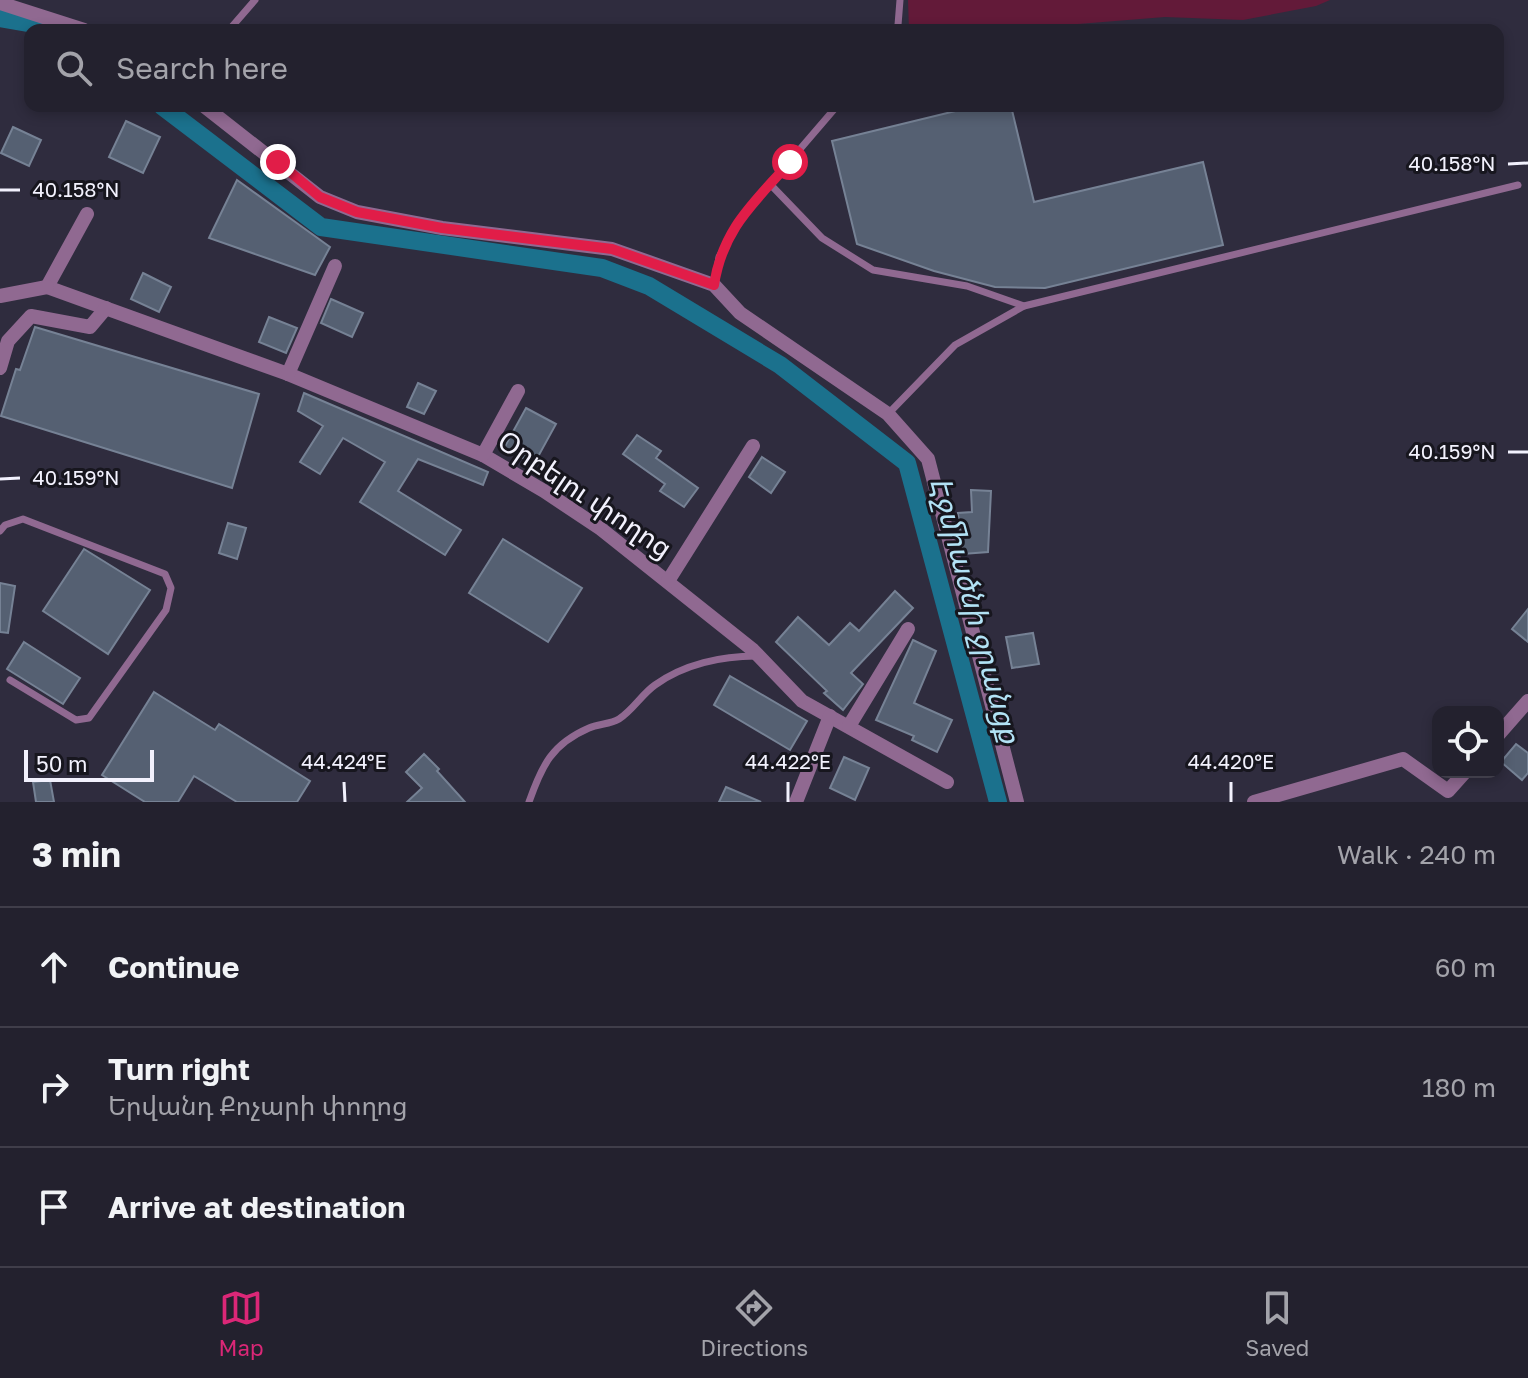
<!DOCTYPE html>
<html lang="en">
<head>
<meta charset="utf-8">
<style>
	:root { --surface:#23212e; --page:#2b2936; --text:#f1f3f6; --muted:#a3a3aa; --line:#403e4a; --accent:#db2777 }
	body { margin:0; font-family:"Golos Text","Noto Sans Armenian",sans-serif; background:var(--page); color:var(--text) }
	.controls { position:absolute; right:24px; bottom:24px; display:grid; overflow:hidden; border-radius:16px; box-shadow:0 4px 12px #0003 }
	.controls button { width:72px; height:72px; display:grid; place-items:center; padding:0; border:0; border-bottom:2px solid var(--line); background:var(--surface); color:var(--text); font:40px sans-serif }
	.scale { position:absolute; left:24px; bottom:20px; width:130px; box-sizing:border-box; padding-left:8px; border:4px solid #f2f1fd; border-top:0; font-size:22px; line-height:28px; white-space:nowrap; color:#f2f1fd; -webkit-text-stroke:6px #17161e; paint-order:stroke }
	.stop { position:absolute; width:24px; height:24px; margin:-18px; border:6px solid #e11d48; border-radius:50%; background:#fff }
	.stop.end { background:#e11d48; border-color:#fff; box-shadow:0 2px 8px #0008 }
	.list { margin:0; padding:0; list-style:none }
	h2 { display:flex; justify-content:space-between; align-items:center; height:104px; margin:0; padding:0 32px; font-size:34px }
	h2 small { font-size:26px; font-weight:400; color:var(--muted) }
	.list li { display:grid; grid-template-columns:52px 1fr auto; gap:24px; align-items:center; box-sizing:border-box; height:120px; padding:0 32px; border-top:2px solid var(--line) }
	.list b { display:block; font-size:30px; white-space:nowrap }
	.list p { margin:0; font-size:26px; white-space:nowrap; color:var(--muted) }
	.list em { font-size:26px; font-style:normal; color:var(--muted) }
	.icon { flex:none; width:44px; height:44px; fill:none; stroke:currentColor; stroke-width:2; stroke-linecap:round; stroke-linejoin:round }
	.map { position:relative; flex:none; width:1528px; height:802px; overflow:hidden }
	.search { position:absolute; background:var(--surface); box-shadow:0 4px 12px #0003; left:24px; right:24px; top:24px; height:88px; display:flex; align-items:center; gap:20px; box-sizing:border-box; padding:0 28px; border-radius:16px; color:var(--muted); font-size:30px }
	.sheet { height:464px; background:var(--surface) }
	nav { display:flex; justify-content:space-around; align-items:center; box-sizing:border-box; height:112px; border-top:2px solid var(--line); background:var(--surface); font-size:22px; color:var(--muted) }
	nav a { display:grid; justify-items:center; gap:4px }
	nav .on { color:var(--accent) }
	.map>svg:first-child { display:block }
</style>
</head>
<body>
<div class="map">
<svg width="1528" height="802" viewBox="0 0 1528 802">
	<rect width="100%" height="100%" fill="#2f2c3e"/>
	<path fill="#631a39" d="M908 0H1330L1316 6 1243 20 1165 17 1002 30H909Z"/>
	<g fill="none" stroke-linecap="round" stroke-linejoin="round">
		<g stroke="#1b718d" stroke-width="18">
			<path d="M0 18 45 26 52 30"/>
			<path d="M162 106 321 227 602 268 649 286 780 365 907 463 998 802"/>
		</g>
	</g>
	<g fill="#556072" stroke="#768295" stroke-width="2">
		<path d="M976 106H1011L1034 202 1203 162 1223 245 1045 288 995 287 934 271 857 244 832 141Z"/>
		<path d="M126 121 160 137 143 173 109 157Z"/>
		<path d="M13 127 41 140 29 166 1 153Z"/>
		<path d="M237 180 330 247 315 275 209 238Z"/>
		<path d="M143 273 171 287 159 312 131 299Z"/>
		<path d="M331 299 363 313 352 337 321 323Z"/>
		<path d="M269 317 297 328 286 353 259 342Z"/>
		<path d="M35 327 259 394 232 488 1 416 16 369 20 370Z"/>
		<path d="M418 383 436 391 424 414 407 407Z"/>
		<path d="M304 393 488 472 483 485 418 459 398 491 461 530 445 555 360 502 385 462 343 438 320 474 300 462 323 426 298 411Z"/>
		<path d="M526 408 556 424 534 464 504 448Z"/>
		<path d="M637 435 661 451 656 458 698 488 684 507 660 491 665 484 623 454Z"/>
		<path d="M762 457 785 472 771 493 749 477Z"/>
		<path d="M971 490 991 491 988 552 963 554 958 513 972 512Z"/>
		<path d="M228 523 246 528 237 559 219 553Z"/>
		<path d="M503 539 582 588 548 642 469 593Z"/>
		<path d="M84 549 150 590 108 654 43 611Z"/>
		<path d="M0 583 15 586 8 633 0 632Z"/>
		<path d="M895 591 913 608 851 673 863 684 843 710 824 693 827 691 776 642 798 617 829 645 850 623 859 631Z"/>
		<path d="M1528 609V642L1512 629Z"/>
		<path d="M1033 633 1039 664 1012 668 1006 637Z"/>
		<path d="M913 640 936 651 914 703 952 720 937 752 912 740 914 736 876 720Z"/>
		<path d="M24 642 80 678 63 704 7 669Z"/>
		<path d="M730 676 807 721 790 750 714 705Z"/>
		<path d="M154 692 215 730 219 724 310 781 297 802H237L194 776 178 802H145L102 775Z"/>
		<path d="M1516 744 1528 753V773L1522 780 1501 762Z"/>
		<path d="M424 754 439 769 437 771 465 802H407L422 788 406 772Z"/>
		<path d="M844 757 869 768 855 800 830 788Z"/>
		<path d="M50 780 54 802H36L33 782Z"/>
		<path d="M726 787 761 802H719Z"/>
	</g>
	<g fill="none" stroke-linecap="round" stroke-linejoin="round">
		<g stroke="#906991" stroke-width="7">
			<path d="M229 30 255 0"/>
			<path d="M894 30 898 25 900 0"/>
			<path d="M770 184 822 238 873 270 967 286 1024 306"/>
			<path d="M714 285 719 257 740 219 837 106"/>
			<path d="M888 414 955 345 1024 306 1518 185"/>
			<path d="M0 531 5 525 23 519 165 574 171 588 166 610 89 718 76 720 10 680"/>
			<path d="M529 802C542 765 552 744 589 728 598 724 611 724 619 719 633 710 642 694 655 685 684 664 722 656 756 656"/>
		</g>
		<g stroke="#906991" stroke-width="14">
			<path d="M0 3 84 30"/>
			<path d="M204 106 320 197 357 212 442 228 612 249 714 285 740 313 888 414 928 459 1017 802"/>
			<path d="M47 287 288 374 483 455 544 491 601 529 753 650 802 701 947 782"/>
			<path d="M47 287 87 214"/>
			<path d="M0 296 47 287"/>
			<path d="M0 368 8 341 31 316 90 327 106 308"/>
			<path d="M288 374 335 266"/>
			<path d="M483 455 518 391"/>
			<path d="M668 581 753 446"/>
			<path d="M849 726 908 629"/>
			<path d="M1498 735 1528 701"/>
			<path d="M796 802 830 716"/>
			<path d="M1254 802 1403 759 1448 791 1465 772"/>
		</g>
	</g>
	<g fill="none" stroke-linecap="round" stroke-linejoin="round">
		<path stroke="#e11d48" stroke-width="10" d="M278 162 320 197 357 212 442 228 612 249 714 285C723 228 754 203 790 162"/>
	</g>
	<path fill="none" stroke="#f2f1fd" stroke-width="3" d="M1508 164 1528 163M0 190H20M1508 452H1528M0 479 20 478M344 782 345 802M788 782V802M1231 782V802"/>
	<g text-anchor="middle" stroke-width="6" stroke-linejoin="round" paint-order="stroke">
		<g font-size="28" fill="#f2f1fd" stroke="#17161e">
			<text transform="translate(585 494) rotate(34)" y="10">Օրբելու փողոց</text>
		</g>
		<g font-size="30" font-style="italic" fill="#b2e2f5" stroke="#17161e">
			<text transform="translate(975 610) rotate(75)" y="10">Էջմիածնի ջրանցք</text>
		</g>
	</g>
	<g font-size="20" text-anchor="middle" fill="#f2f1fd" stroke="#17161e" stroke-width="6" stroke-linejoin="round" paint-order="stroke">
		<text x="1452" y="171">40.158°N</text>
		<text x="76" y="197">40.158°N</text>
		<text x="1452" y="459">40.159°N</text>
		<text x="76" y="485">40.159°N</text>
		<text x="344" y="769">44.424°E</text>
		<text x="788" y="769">44.422°E</text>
		<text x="1231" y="769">44.420°E</text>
	</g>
</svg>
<div class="controls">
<button><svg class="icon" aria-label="locate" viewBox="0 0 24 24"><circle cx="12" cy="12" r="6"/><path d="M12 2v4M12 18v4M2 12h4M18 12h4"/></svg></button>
</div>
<div class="scale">50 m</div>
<div class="stop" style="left:790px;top:162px"></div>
<div class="stop end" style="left:278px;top:162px"></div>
<div class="search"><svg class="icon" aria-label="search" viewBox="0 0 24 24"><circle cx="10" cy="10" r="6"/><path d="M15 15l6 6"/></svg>Search here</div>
</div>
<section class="sheet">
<h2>3 min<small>Walk · 240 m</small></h2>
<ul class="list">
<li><svg class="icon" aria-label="ahead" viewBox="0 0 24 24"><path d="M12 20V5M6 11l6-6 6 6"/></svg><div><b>Continue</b></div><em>60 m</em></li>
<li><svg class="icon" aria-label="right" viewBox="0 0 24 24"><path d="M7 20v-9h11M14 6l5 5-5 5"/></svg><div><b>Turn right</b><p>Երվանդ Քոչարի փողոց</p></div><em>180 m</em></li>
<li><svg class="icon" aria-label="arrive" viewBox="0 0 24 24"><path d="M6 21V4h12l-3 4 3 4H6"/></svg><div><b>Arrive at destination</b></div></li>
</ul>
</section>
<nav>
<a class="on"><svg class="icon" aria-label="map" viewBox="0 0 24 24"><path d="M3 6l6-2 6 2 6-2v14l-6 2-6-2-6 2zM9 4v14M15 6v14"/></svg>Map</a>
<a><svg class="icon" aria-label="directions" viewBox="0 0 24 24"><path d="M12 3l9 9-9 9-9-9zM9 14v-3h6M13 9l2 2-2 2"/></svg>Directions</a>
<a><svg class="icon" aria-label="saved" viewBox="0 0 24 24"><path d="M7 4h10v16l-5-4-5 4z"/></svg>Saved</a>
</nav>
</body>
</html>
